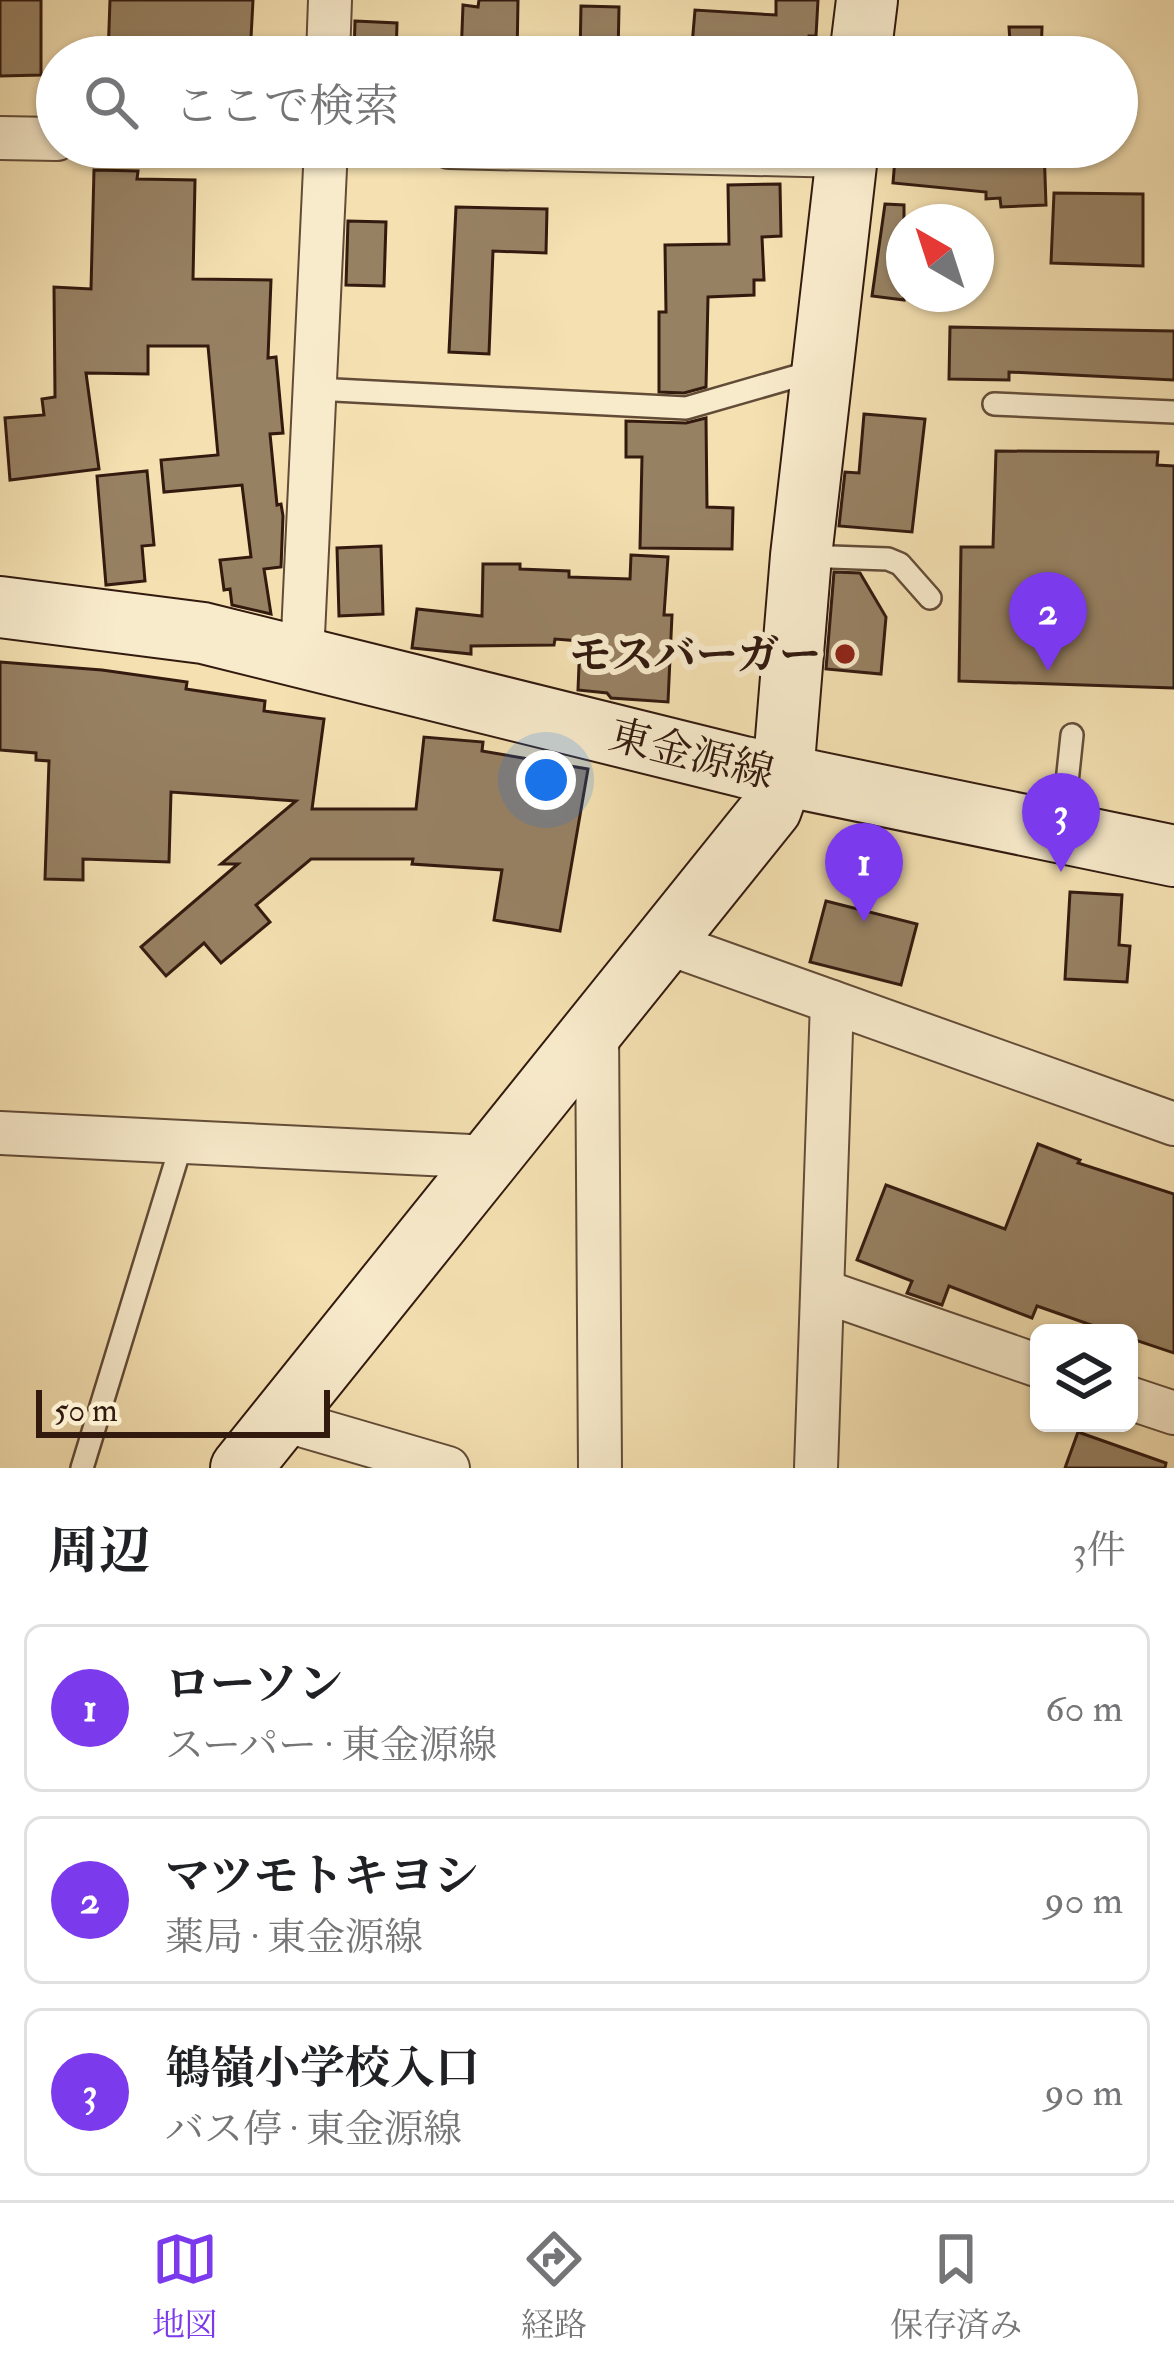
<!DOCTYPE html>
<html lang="ja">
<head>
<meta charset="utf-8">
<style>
	:root { --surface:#fff; --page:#f2f2f2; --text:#202124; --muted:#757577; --line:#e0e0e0; --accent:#7c3aed }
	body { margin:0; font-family:"IM FELL Double Pica","Noto Serif JP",serif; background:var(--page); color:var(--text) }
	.controls { position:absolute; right:36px; bottom:36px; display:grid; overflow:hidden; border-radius:18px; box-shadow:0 3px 9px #0004 }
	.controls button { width:108px; height:108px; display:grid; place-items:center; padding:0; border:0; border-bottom:3px solid var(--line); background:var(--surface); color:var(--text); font:60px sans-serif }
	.compass { position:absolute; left:886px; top:204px; width:108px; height:108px; border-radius:50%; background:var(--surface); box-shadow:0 3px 9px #0004; rotate:321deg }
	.scale { position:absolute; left:36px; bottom:30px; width:294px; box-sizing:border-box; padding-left:12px; border:6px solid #321a0f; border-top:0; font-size:33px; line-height:42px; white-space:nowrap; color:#321a0f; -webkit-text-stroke:9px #f8ebcc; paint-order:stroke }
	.you { position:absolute; left:546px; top:780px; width:42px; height:42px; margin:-30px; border:9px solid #fff; border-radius:50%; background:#1a73e8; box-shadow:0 0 0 18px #1a73e833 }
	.badge { display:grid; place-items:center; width:78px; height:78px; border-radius:50%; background:var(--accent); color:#fff; font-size:39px; font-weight:700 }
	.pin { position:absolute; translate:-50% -99px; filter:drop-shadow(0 3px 6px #0008) }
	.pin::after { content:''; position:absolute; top:63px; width:42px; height:36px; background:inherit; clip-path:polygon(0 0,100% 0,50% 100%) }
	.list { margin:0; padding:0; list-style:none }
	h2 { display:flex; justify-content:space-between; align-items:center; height:156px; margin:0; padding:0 48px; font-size:51px }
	h2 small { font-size:39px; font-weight:400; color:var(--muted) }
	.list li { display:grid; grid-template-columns:78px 1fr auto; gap:36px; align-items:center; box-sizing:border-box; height:168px; margin:0 24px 24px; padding:0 24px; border:3px solid var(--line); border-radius:18px }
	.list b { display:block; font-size:45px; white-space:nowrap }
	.list p { margin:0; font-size:39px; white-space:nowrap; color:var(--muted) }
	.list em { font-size:39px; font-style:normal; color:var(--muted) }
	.icon { flex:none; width:66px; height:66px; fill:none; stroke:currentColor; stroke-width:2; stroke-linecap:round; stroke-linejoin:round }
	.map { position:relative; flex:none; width:1174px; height:1468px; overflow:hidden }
	.search { position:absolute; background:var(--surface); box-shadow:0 3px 9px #0004; left:36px; right:36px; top:36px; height:132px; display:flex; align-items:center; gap:30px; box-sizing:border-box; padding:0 42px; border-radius:66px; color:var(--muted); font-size:45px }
	.sheet { height:732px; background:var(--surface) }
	nav { display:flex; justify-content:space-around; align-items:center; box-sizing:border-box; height:168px; border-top:3px solid var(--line); background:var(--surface); font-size:33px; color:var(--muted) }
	nav a { display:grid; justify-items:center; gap:6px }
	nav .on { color:var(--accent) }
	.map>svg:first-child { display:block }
</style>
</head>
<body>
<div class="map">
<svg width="1174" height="1468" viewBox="0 0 1174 1468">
	<rect width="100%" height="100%" fill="#f4e0b1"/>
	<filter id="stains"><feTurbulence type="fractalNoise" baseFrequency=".00167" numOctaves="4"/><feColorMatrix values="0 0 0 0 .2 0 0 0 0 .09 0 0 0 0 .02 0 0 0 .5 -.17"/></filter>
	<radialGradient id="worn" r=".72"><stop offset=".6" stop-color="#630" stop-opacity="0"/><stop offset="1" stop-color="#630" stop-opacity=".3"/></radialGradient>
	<g fill="#978163" stroke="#321a0f" stroke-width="3">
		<path d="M0 0H41V75L0 76Z"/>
		<path d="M110 0H253L250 57H108Z"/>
		<path d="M479 0H518L517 57H461L463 5 478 7Z"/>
		<path d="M776 0H818L816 36H809L807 57H691L695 10 776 15Z"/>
		<path d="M581 6 619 7 618 57H580Z"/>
		<path d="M355 21 397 23 396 57H354Z"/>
		<path d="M1009 27H1042L1041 57H1011Z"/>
		<path d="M896 147H1044L1046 205 1001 207 1000 198 986 199V192L893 183Z"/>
		<path d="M94 170 138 171 137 179 195 180 193 279 271 280 268 358 276 357 283 433 270 434 277 505 281 504 283 516 281 567 264 569 271 614 232 605 230 589 224 590 220 560 251 557 242 485 164 492 161 460 218 455 208 346H148V374L86 373 99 469 10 480 5 418 44 415 42 399 55 397 54 287 91 289Z"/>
		<path d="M780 184 781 236 762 237 764 280H754V295L708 297 706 387 684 393 659 392V312H666L665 245 729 244 728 185Z"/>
		<path d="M1054 193 1143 194V266L1051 263Z"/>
		<path d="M885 204 904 205V300L872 296Z"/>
		<path d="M456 207 547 209 546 253 493 251 489 354 449 352Z"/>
		<path d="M348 221 386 222 384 286 346 285Z"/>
		<path d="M950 327 1174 331V380L1009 372V380L949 379Z"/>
		<path d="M864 414 925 419 912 532 839 526 845 472 859 473Z"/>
		<path d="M706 418 707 507 733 508 732 549 640 548 642 457H626V421L686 423Z"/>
		<path d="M996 451 1158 452 1157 465 1174 466V688L959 681 961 547H993Z"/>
		<path d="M147 471 154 545 142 546 145 581 106 585 97 476Z"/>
		<path d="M381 546 383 614 339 616 337 548Z"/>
		<path d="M631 555 668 557 664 615H672L668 702 611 698 607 693 578 690 580 641 555 639 554 645 471 646V654L412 648 417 609 482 616 483 564H520V569L569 571V577L630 579Z"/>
		<path d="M834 572 860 573 886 617 881 674 826 669Z"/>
		<path d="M0 662 102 670 187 682 186 689 265 701 264 711 324 719 312 809H416L424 737 483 742 482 751 588 769 560 931 494 920 502 870 412 864 413 859H311L256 905 270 922 221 963 204 943 166 976 141 947 238 864H221L296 801 171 792 169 862 83 859V880L45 879 49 761 36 760V753L0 750Z"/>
		<path d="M1070 892 1122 895 1119 945 1130 946 1127 982 1065 979Z"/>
		<path d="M826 901 917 924 901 985 810 962Z"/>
		<path d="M1038 1144 1080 1160 1078 1163 1174 1194V1353L1129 1338V1333H1114L1037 1306 1032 1318 949 1286 942 1305 907 1293 912 1281 857 1260 886 1185 1005 1229Z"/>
		<path d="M1078 1432 1166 1463 1165 1468H1065Z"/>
	</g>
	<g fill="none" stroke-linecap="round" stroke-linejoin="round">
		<g stroke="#624c38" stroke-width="26">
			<g id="lane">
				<path d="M315 389 686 408 818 370"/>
				<path d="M994 404 1174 412"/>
				<path d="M802 556 888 559 900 564 930 598"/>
				<path d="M1062 830 1072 735"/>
				<path d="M82 1468 182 1142"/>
			</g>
		</g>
		<g stroke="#624c38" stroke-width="46">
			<g id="street">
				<path d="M328 57 330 0"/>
				<path d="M0 138 57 139"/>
				<path d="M449 147 847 156"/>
				<path d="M302 656 326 147"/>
				<path d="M664 942 1174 1124"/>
				<path d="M597 1026 600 1468"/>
				<path d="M0 1133 491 1157"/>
				<path d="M823 1291 1039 1366"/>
				<path d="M1129 1398 1174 1413"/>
				<path d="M280 1419 448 1468"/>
				<path d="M816 1468 832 1002"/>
			</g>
		</g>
		<g stroke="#321a0f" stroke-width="64">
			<g id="secondary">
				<path d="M860 57 867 0"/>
				<path d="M0 607 203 633 744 767 1174 856"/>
				<path d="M241 1468 771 809 783 775 801 556 848 147"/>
			</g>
		</g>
		<use href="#lane" stroke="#f8ebcc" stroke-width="21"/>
		<use href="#street" stroke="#f8ebcc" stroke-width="42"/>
		<use href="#secondary" stroke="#f8ebcc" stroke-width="60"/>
	</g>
	<circle fill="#8f2418" stroke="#f8ebcc" stroke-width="4.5" cx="845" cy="654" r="12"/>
	<g text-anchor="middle" stroke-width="12" stroke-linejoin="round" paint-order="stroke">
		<g font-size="42" font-weight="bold" fill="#321a0f" stroke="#f8ebcc" text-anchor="end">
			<text x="821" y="669">モスバーガー</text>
		</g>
		<g font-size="42" fill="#321a0f" stroke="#f8ebcc">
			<text transform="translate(692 753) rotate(14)" y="15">東金源線</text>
		</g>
	</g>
	<rect width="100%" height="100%" filter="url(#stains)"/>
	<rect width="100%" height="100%" fill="url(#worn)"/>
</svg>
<div class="controls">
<button><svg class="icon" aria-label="layers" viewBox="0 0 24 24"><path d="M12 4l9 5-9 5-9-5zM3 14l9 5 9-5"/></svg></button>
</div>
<svg class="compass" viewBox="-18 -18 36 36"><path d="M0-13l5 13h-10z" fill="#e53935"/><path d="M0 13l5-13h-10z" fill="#757577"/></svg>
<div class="scale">50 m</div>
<div class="you"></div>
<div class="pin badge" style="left:864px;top:922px">1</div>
<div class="pin badge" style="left:1048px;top:671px">2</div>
<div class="pin badge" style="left:1061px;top:872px">3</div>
<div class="search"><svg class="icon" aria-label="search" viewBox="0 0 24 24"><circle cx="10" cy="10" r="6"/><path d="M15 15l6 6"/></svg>ここで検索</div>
</div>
<section class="sheet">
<h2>周辺<small>3件</small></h2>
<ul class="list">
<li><span class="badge">1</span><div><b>ローソン</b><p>スーパー · 東金源線</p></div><em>60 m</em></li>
<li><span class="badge">2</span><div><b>マツモトキヨシ</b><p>薬局 · 東金源線</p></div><em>90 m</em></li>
<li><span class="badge">3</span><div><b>鵇嶺小学校入口</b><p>バス停 · 東金源線</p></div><em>90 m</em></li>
</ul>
</section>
<nav>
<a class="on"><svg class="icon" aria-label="map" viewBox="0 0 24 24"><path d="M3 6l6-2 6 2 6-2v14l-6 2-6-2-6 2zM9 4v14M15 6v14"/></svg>地図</a>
<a><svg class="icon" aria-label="directions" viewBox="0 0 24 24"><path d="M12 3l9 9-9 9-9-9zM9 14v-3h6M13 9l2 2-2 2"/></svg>経路</a>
<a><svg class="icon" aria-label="saved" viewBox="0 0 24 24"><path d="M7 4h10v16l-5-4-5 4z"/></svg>保存済み</a>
</nav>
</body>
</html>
